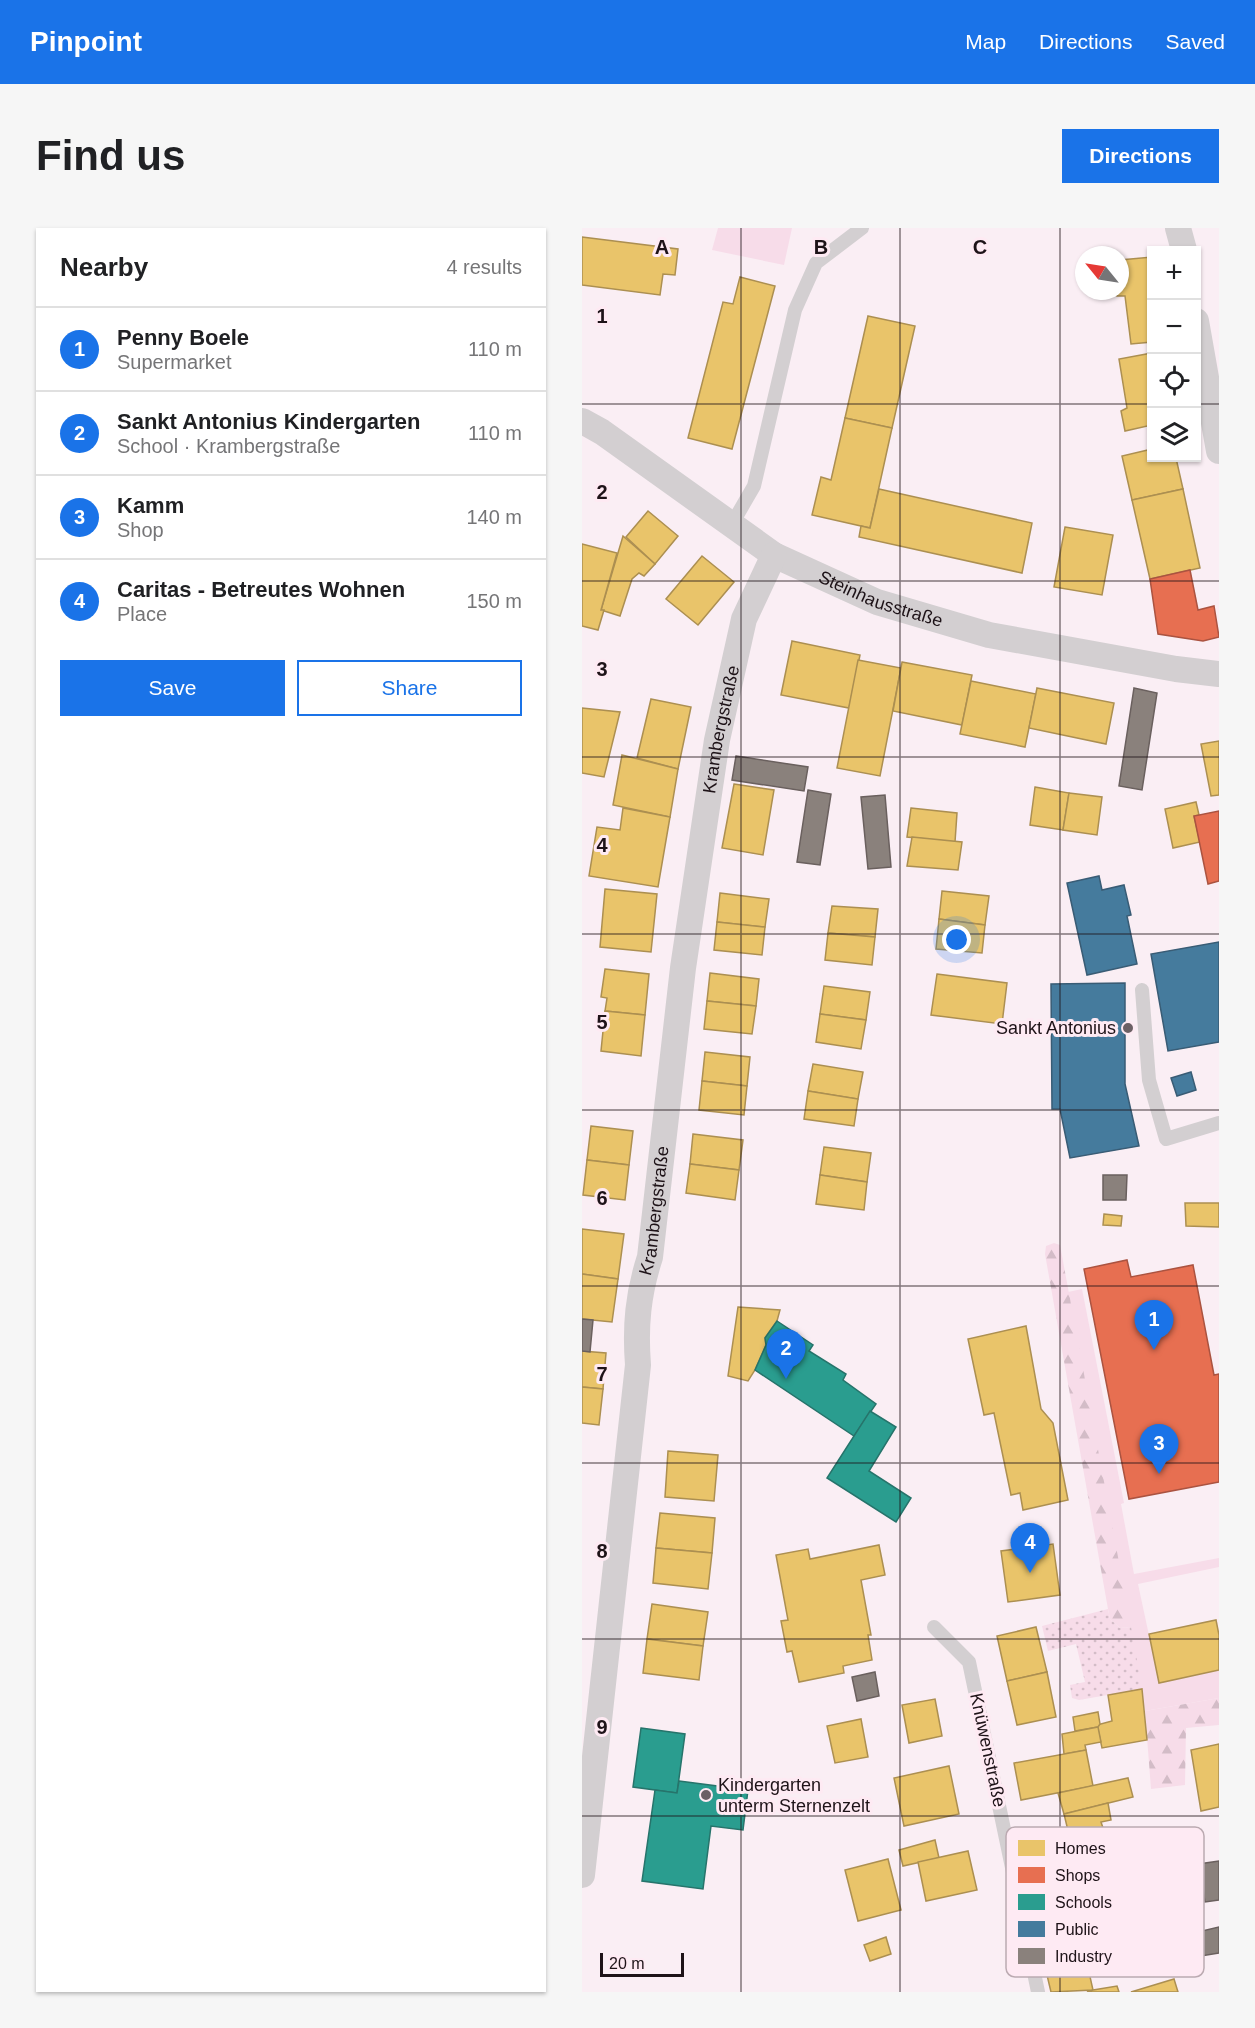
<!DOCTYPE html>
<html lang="en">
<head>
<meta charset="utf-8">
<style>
	:root { --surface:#fff; --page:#f6f6f6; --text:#202124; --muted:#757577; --line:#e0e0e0; --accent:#1a73e8 }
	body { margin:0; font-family:Helvetica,sans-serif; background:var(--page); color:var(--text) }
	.controls { position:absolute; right:18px; top:18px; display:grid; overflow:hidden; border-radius:0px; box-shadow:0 2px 4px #0004 }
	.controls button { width:54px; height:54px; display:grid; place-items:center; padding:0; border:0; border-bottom:2px solid var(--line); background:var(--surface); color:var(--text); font:30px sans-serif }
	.compass { position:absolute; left:493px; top:18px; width:54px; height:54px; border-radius:50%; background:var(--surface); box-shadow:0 2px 4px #0004; rotate:300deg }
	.scale { position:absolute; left:18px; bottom:15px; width:84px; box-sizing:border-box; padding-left:6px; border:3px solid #1e1318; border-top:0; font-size:16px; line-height:21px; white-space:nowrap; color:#1e1318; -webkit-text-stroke:4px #feeaf3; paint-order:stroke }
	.you { position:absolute; left:375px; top:712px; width:21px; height:21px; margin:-15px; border:4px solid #fff; border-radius:50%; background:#1a73e8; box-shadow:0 0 0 9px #1a73e833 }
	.badge { display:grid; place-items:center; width:39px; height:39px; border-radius:50%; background:var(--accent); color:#fff; font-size:20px; font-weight:700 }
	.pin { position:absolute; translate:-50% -50px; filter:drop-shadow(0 2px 3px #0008) }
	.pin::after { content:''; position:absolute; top:32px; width:21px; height:18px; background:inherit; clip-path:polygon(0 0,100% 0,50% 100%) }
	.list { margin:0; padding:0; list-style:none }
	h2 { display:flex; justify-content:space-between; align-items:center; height:78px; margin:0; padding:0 24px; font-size:26px }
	h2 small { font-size:20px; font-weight:400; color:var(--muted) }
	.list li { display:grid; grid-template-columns:39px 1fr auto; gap:18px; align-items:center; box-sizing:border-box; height:84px; padding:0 24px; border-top:2px solid var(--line) }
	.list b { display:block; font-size:22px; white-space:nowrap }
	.list p { margin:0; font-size:20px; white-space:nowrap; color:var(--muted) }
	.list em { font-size:20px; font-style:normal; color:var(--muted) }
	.actions { display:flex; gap:12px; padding:18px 24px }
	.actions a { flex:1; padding:14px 0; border:2px solid var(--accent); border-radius:0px; text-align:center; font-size:21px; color:var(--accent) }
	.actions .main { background:var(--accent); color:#fff }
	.icon { flex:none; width:33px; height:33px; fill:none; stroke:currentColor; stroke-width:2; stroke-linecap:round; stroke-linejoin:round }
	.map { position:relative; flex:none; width:637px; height:1764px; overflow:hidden; border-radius:0px }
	header { display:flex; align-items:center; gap:36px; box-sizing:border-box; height:84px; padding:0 30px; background:var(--accent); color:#fff }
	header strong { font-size:28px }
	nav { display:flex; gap:33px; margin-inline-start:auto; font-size:21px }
	.intro { display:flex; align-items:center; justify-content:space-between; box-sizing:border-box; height:144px; padding:0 36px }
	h1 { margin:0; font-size:42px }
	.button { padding:15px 27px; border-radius:0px; background:var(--accent); color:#fff; font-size:21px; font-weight:700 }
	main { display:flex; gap:36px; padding:0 36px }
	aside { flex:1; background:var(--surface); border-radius:0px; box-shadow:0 2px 4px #0004 }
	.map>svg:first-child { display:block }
</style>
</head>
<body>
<header>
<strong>Pinpoint</strong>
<nav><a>Map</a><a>Directions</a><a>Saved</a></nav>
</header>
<div class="intro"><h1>Find us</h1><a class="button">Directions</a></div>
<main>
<aside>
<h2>Nearby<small>4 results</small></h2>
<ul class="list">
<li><span class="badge">1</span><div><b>Penny Boele</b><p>Supermarket</p></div><em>110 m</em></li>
<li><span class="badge">2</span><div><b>Sankt Antonius Kindergarten</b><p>School · Krambergstraße</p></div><em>110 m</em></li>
<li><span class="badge">3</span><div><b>Kamm</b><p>Shop</p></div><em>140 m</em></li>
<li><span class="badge">4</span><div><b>Caritas - Betreutes Wohnen</b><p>Place</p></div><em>150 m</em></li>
</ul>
<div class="actions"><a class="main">Save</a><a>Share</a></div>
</aside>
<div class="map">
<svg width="637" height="1764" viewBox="0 0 637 1764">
	<defs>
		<pattern id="forest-firs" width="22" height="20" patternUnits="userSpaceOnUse" patternTransform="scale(1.5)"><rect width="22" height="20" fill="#f7dce9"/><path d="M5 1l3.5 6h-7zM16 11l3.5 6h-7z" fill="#d3bcc7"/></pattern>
		<pattern id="garden-dots" width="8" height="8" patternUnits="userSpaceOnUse" patternTransform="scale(1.5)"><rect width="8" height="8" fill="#f7dce9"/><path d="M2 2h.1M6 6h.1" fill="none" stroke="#d3bcc7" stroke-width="1.8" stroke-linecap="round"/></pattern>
	</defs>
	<rect width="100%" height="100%" fill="#faeef4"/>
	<g fill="#f7dce9">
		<path d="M136 0H210L202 37 130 22Z"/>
		<path d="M500 1061 542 1275 539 1276 552 1346 637 1330V1339L556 1356 577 1454 637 1442V1470L563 1483 486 1064Z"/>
	</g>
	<g fill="url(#forest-firs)">
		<path d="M472 1015 478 1017 549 1399 538 1400 528 1391 526 1381 463 1026 464 1018Z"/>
		<path d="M637 1470V1497L604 1500 603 1557 569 1561 563 1483Z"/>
	</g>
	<path fill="url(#garden-dots)" d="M526 1381 528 1391 538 1400 549 1399 560 1461 497 1472 490 1470 488 1457 503 1454 494 1416 466 1423 460 1398Z"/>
	<g fill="#e9c46a" stroke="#ac8f51" stroke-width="1.5">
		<path d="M0 9 96 21 93 47 81 46 78 67 0 57Z"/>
		<path d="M570 29V114L549 116 543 68H535V63H538V32Z"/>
		<path d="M158 49 193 58 150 221 106 210 141 74 151 76Z"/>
		<path d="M286 88 333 98 310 200 263 190Z"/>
		<path d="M570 125V197L543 203 539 183 545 180 537 131Z"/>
		<path d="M263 190 310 200 288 300 230 287 239 249 249 252Z"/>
		<path d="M570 221V230H594L601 261 550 272 540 228Z"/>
		<path d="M297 261 450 295 440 345 277 309 279 298 288 300Z"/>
		<path d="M601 261 618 340 568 351 550 272Z"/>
		<path d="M66 283 96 308 73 336 44 309Z"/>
		<path d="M483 299 531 307 520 367 472 359Z"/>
		<path d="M41 308 73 336 62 348 57 345 50 351 38 388 19 382Z"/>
		<path d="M0 316 35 325 19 382H22L16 402 0 398Z"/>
		<path d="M120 328 152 354 116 397 84 371Z"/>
		<path d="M210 413 278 427 267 480 199 467Z"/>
		<path d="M276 432 319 440 298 548 255 540Z"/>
		<path d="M320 434 390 447 380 497 311 483Z"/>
		<path d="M389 453 454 466 443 519 378 506Z"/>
		<path d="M455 460 532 475 524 516 447 500Z"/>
		<path d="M69 471 109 479 96 541 55 530Z"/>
		<path d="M0 480 38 484 22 549 0 545Z"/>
		<path d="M637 513V567L629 568 619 516Z"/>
		<path d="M40 527 96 541 88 589 31 577Z"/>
		<path d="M152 556 192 562 181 627 140 620Z"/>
		<path d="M453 559 487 565 481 602 448 597Z"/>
		<path d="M487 565 520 569 515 607 481 602Z"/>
		<path d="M614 574 617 587 612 588 618 614 591 620 583 581Z"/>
		<path d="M41 580 88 589 76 659 7 648 15 599 38 602Z"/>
		<path d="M329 580 375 585 373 614 325 609Z"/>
		<path d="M330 609 380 614 376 642 325 638Z"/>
		<path d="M23 661 75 666 69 724 18 719Z"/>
		<path d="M360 663 407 668 403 697 357 691Z"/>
		<path d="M138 665 187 671 183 699 135 694Z"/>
		<path d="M250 678 296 681 293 709 246 705Z"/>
		<path d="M357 691 403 697 400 725 354 721Z"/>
		<path d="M135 694 183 699 180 727 132 722Z"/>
		<path d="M246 705 293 709 290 737 243 732Z"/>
		<path d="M23 741 67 746 63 787 23 783 25 770 19 769Z"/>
		<path d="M128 745 177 751 174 778 125 773Z"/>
		<path d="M355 746 425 755 420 796 349 787Z"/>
		<path d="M242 758 288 764 284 792 238 786Z"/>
		<path d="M125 773 174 778 170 806 122 801Z"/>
		<path d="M23 783 63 787 59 828 19 823Z"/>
		<path d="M238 786 284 792 279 821 234 814Z"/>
		<path d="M123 824 168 829 165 858 120 853Z"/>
		<path d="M231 836 281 844 276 871 226 863Z"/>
		<path d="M120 853 165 858 162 887 117 882Z"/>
		<path d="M226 863 276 871 272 898 222 891Z"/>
		<path d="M9 898 51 903 47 937 5 932Z"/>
		<path d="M111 906 161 912 157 942 108 936Z"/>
		<path d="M242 919 289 925 285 954 238 947Z"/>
		<path d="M5 932 47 937 43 972 1 967Z"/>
		<path d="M108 936 157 942 153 972 104 965Z"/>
		<path d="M238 947 285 954 282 982 234 976Z"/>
		<path d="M603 975H637V999L604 998Z"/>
		<path d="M522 986 540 988 539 998 521 997Z"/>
		<path d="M0 1001 42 1006 36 1051 0 1046Z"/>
		<path d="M0 1046 36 1051 30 1094 0 1091Z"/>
		<path d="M156 1079 198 1082 195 1093 183 1110 184 1117 173 1142 166 1153 146 1148Z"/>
		<path d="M444 1098 459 1181 471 1195 486 1272 441 1282 438 1265 429 1267 412 1185 402 1187 386 1111Z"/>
		<path d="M0 1123 24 1125 21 1161 0 1159Z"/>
		<path d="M0 1159 21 1161 17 1197 0 1195Z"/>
		<path d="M86 1223 136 1227 132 1273 83 1269Z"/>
		<path d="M78 1285 133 1290 130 1325 74 1320Z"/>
		<path d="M471 1316 478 1367 426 1374 419 1323Z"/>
		<path d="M297 1317 303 1347 279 1352 289 1407H286L290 1432 261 1438 262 1445 217 1454 210 1423 205 1424 199 1393 206 1392 194 1327 226 1321 228 1331Z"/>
		<path d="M74 1320 130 1325 126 1361 71 1355Z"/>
		<path d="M70 1376 126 1384 121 1418 65 1411Z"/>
		<path d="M634 1392 637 1407V1442L577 1455 567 1406Z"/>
		<path d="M454 1399 465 1444 425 1453 415 1408Z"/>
		<path d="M65 1411 121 1418 117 1452 61 1445Z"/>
		<path d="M465 1444 474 1489 435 1497 425 1453Z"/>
		<path d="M560 1461 565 1512 520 1520 515 1497 530 1493 526 1467Z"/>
		<path d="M353 1471 360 1508 327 1515 320 1477Z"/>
		<path d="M516 1484 518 1496 516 1499 493 1503 491 1489Z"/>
		<path d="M279 1491 286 1529 253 1535 245 1498Z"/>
		<path d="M516 1499 519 1514 503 1517 504 1522 482 1526 480 1506Z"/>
		<path d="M637 1516V1579L619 1583 609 1522Z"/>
		<path d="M504 1522 511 1558 439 1572 432 1535Z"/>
		<path d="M367 1538 377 1586 322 1598 312 1550Z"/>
		<path d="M546 1550 551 1569 482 1586 476 1565Z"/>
		<path d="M526 1575 529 1592 519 1594 523 1606 488 1611 482 1586Z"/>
		<path d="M353 1612 357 1630 321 1638 317 1622Z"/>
		<path d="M386 1623 395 1662 344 1673 336 1634Z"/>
		<path d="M306 1631 319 1682 276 1693 263 1642Z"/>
		<path d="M496 1695 511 1762 469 1764 455 1705Z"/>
		<path d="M304 1709 309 1726 288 1733 282 1717Z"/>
		<path d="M592 1751 596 1764H549Z"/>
		<path d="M535 1758 537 1764H505L511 1762Z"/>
	</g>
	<g fill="#e76f51" stroke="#ab5340" stroke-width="1.5">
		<path d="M608 342 616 382 632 378 637 409 621 413 576 406 568 351Z"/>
		<path d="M637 583V653L626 656 612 588Z"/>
		<path d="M545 1032 549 1049 611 1037 632 1147 637 1146V1254L547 1271 502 1041Z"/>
	</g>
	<g fill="#2a9d8f" stroke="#26746b" stroke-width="1.5">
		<path d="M195 1093 231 1117 227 1123 264 1146 261 1152 294 1176 272 1208 173 1142 184 1117 183 1110Z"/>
		<path d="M288 1183 314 1199 287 1243 329 1270 314 1294 245 1250Z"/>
		<path d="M59 1500 103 1506 95 1565 51 1559Z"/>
		<path d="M97 1553 166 1562 161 1602 129 1598 121 1661 60 1653 73 1562 95 1565Z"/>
	</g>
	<g fill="#457b9d" stroke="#395c75" stroke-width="1.5">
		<path d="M517 648 520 662 542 657 549 687 545 688 555 736 505 747 485 655Z"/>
		<path d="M637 714V814L586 823 569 726Z"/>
		<path d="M543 755V856L557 918 488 930 478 881H470L469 756Z"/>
		<path d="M609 844 614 862 595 868 589 850Z"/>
	</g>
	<g fill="#8a817c" stroke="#6a605e" stroke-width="1.5">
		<path d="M552 460 575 465 560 562 537 558Z"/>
		<path d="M154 528 226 539 222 563 150 552Z"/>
		<path d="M226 562 249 566 238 637 215 634Z"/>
		<path d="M303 567 309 639 286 641 279 569Z"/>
		<path d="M521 947H545L544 972H521Z"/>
		<path d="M0 1091 11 1092 8 1124 0 1123Z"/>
		<path d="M293 1444 297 1468 275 1473 270 1449Z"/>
		<path d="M637 1633V1672L623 1674 617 1636Z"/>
		<path d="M637 1699V1725L607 1730 603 1707Z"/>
	</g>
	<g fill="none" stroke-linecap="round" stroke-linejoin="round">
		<g stroke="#d3cfd1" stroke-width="14">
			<path d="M150 296 172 258 213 82 234 35 280 0"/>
			<path d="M560 762 567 852 584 911 637 895"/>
			<path d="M352 1399 387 1434 456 1764"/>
		</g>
		<g stroke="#d3cfd1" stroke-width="26">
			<path d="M596 0 602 22"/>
			<path d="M614 93 637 223"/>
			<path id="s1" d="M0 193 20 204 192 327 295 374 407 407 594 441 637 446"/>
			<path id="s2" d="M0 1647 56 1137C53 1098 56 1066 68 1029L101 740 135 512 162 391 192 327"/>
		</g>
	</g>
	<path fill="none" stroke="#1e1318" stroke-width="1.5" stroke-opacity="0.55" d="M159 0V1764M318 0V1764M478 0V1764M0 176H570M614 176H637M0 353H637M0 529H637M0 706H637M0 882H637M0 1058H637M0 1235H637M0 1411H637M0 1588H637"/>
	<g fill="#6b6065" stroke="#feeaf3" stroke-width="2">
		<circle cx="546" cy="800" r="6"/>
		<circle cx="124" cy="1567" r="6"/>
	</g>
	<g text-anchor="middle" stroke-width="6" stroke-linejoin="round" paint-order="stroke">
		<g font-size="18" fill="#1e1318" stroke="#feeaf3">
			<text dy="6" stroke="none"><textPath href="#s1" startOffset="350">Steinhausstraße</textPath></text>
			<text dy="6" stroke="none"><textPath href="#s2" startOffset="1155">Krambergstraße</textPath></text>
			<text dy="6" stroke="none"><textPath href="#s2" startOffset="669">Krambergstraße</textPath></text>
			<text transform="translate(406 1522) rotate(78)" y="6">Knüwenstraße</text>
		</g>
		<g font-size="18" fill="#1e1318" stroke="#feeaf3" text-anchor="end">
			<text x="534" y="806">Sankt Antonius</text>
			<text x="136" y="1563" text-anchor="start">Kindergarten<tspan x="136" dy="21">unterm Sternenzelt</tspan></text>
		</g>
	</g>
	<rect x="424" y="1599" width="198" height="150" rx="9" fill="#feeaf3" stroke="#bbaab1" stroke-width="1.5"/>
	<rect x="436" y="1612" width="27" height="16" fill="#e9c46a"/>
	<rect x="436" y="1639" width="27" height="16" fill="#e76f51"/>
	<rect x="436" y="1666" width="27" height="16" fill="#2a9d8f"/>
	<rect x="436" y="1693" width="27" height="16" fill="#457b9d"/>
	<rect x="436" y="1720" width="27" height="16" fill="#8a817c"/>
	<g font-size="16" fill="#1e1318">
		<text x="473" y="1626">Homes</text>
		<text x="473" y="1653">Shops</text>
		<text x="473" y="1680">Schools</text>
		<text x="473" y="1707">Public</text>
		<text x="473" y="1734">Industry</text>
	</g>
	<g font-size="20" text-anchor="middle" font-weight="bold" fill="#1e1318" stroke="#feeaf3" stroke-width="6" stroke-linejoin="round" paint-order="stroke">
		<text x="80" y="26">A</text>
		<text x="239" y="26">B</text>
		<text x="398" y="26">C</text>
		<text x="20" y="95">1</text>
		<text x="20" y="271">2</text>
		<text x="20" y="448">3</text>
		<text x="20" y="624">4</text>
		<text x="20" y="801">5</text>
		<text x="20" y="977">6</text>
		<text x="20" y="1153">7</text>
		<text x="20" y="1330">8</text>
		<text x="20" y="1506">9</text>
	</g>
</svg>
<div class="controls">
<button>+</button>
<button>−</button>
<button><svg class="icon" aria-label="locate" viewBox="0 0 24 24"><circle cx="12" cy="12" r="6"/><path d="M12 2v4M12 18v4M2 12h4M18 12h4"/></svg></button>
<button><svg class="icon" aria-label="layers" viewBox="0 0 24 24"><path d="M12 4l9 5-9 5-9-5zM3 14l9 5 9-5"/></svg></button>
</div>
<svg class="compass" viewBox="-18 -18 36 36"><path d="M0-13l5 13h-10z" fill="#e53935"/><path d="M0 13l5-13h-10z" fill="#757577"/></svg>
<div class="scale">20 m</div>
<div class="you"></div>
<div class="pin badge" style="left:572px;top:1122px">1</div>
<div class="pin badge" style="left:204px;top:1151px">2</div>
<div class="pin badge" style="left:577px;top:1246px">3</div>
<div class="pin badge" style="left:448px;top:1345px">4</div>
</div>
</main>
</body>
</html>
